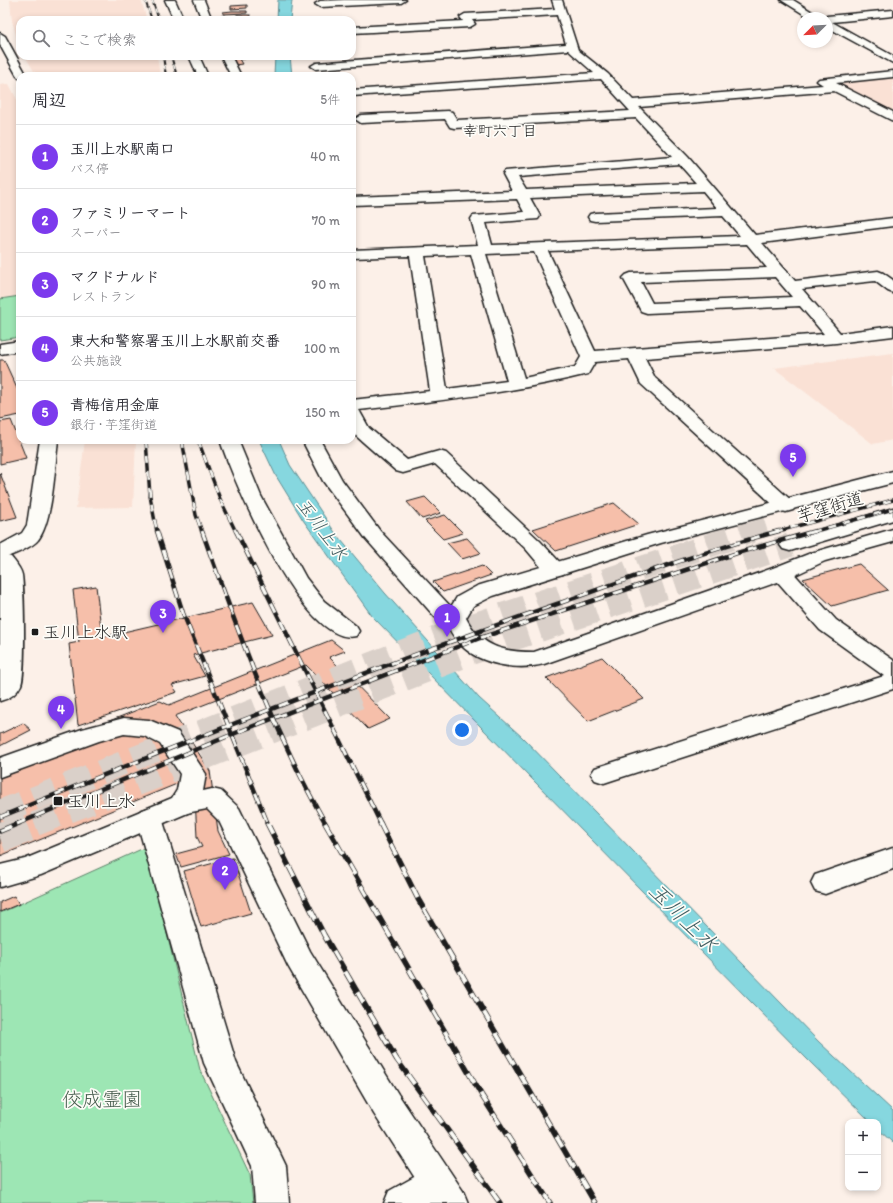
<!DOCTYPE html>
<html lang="ja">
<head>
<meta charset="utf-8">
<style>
	:root { --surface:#fff; --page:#f2f2f3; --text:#2b2b33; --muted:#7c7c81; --line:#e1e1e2; --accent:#7c3aed }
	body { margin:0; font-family:Itim,"Klee One",sans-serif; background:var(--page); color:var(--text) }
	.controls { position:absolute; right:12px; bottom:12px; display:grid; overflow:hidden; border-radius:8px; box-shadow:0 2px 6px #0003 }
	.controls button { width:36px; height:36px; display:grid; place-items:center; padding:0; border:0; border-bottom:1px solid var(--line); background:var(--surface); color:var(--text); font:20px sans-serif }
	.compass { position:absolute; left:797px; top:12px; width:36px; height:36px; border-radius:50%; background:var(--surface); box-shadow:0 2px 6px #0003; rotate:246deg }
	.you { position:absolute; left:462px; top:730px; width:14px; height:14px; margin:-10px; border:3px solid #fff; border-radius:50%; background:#1a73e8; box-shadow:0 0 0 6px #1a73e833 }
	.badge { display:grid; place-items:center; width:26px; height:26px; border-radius:50%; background:var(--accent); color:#fff; font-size:13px; font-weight:700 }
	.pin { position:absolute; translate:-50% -33px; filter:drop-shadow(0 1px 2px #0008) }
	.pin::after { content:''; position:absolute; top:21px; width:14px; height:12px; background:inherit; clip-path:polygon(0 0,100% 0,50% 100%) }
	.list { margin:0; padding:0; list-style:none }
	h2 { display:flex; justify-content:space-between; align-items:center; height:52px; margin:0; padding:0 16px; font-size:17px }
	h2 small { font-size:13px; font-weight:400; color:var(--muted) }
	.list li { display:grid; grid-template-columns:26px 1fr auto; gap:12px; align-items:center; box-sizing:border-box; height:64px; padding:0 16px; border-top:1px solid var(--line) }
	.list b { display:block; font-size:15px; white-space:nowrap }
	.list p { margin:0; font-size:13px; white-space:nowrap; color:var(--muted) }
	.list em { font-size:13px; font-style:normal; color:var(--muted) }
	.icon { flex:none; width:22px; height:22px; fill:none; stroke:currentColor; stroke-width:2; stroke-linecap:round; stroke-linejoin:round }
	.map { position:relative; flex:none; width:893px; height:1203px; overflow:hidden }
	.search { position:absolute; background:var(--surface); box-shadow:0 2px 6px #0003; left:16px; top:16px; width:340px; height:44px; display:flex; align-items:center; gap:10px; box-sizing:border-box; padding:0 14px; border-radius:12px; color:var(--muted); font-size:15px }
	.panel { position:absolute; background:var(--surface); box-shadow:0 2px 6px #0003; left:16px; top:72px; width:340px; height:372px; border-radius:12px }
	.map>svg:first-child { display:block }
</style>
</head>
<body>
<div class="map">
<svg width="893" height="1203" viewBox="0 0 893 1203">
	<rect width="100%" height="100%" fill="#fcf0e8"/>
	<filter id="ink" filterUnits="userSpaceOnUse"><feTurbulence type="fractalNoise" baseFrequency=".025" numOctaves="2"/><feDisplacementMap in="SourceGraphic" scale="8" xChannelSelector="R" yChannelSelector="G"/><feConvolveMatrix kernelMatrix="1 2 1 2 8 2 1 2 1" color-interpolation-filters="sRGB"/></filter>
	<g filter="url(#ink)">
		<g fill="#fae1d5">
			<path d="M10 0H141L147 20H20V47L12 21Z"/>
			<path d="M25 56H157L160 76H37Z"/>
			<path d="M893 74V115L829 80Z"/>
			<path d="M9 84 20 105V296L0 299V85Z"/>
			<path d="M893 353V440L873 444 774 368Z"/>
			<path d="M85 440H136L133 507 76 508Z"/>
		</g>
		<g fill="#9de6b4" stroke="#5c8168">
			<path d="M20 296V337L0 340V299Z"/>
			<path d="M146 847 200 1070 250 1175 253 1203H0V913Z"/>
		</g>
		<g fill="#86d7df" stroke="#5c8c91">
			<path d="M278 0H292L290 20H277Z"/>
			<path d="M275 56H290L292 76H274Z"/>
			<path d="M259 440H279L290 465 336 534 385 593 479 698 522 737 819 1042 893 1111V1143L878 1129V1122H871L807 1059 372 616 303 520 276 476Z"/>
		</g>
		<g fill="#f6bfaa" stroke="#1c1c1c">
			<path d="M247 5V8L231 9V6Z"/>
			<path d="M232 11H247V13L223 14V12Z"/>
			<rect x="237" y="15" width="13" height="5"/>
			<path d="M213 16H225V19L227 20H212Z"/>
			<path d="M230 56H243L245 59H239L242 64 235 65Z"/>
			<path d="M0 360H4L20 395V415L0 419Z"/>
			<path d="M11 420 26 458 0 464V422Z"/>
			<path d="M0 473 17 517 0 521Z"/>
			<path d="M425 497 441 513 422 519 407 502Z"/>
			<path d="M614 503 639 524 556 551 533 529Z"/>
			<path d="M445 515 463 533 443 539 425 521Z"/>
			<path d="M467 538 481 553 462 559 447 543Z"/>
			<path d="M859 564 888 590 832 606 803 579Z"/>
			<path d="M482 566 491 575 443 592 433 582Z"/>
			<path d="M96 586 102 637 253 602 272 635 193 655 205 676 172 685 177 692 78 725 69 644 79 642 73 590Z"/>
			<path d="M331 640 345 651 329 657 390 719 368 729 306 665 175 716 210 771 218 831 229 854 181 867 176 854 202 847 197 837 194 777 0 856V764L160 701 169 705Z"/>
			<path d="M602 657 644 699 588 721 546 678Z"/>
			<path d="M23 723 31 730 0 746V734Z"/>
			<path d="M233 858 251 913 201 927 184 871Z"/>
			<path d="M14 896 19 904 0 912V902Z"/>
		</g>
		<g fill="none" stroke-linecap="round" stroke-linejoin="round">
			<path stroke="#dad0c9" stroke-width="18" stroke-dasharray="18 9" stroke-linecap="butt" d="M749 532 767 526"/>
			<g stroke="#dad0c9" stroke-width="24" stroke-dasharray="24 12" stroke-linecap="butt">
				<path d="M0 812 452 632 752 531"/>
				<path d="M35 824 471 653 790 545"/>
			</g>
			<path stroke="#dad0c9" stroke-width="30" stroke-dasharray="30 15" stroke-linecap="butt" d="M0 838 38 823"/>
			<g stroke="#1c1c1c" stroke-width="3">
				<g id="minor">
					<path d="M165 0H175L184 20H174Z"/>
					<path d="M194 0H204L212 20H202Z"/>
					<path d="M344 0H406L401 3 320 7 315 4 320 1Z"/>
					<path d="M552 0H562L578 50 608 74 633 100 823 85 817 81 819 79 893 71V77L836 83 893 112V121L834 91 639 107 688 157 755 235 893 218V226L762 243 795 281 878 271 883 273 893 280V293L888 291 875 281 802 289 840 333 893 326V336L836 343 645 358 655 378 793 502 796 506 793 510 786 512 779 510 641 384 629 359 595 362 588 374C512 393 436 401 359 410L369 428 407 460 439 451 446 453 540 541 566 569 563 574 555 575 547 574 526 549 435 464 403 473 396 471 355 435 352 430V400L430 391 410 256 352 258V250L478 245 471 219 473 216 524 212 517 199 352 205V197L512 191 503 174 505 171 672 157 636 118 454 128 450 127 445 119 361 123 355 119 361 115 448 111 452 112 457 120 630 111 601 79 352 96V90L594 73 568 50 316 69 311 66 316 63 566 44 557 15 472 20 475 24 470 27 352 33V27L463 21 460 17 465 14 555 9ZM679 164 696 183 526 190 518 177ZM703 191 717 208 595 213 590 214 588 217 590 220 595 221 723 216 740 236 492 245 486 223 538 219 540 216 530 198ZM747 244 767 268 631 273 626 275 623 278 641 311 647 313 800 306 824 334 595 351 548 251ZM534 252 581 357 575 367 524 378 486 254ZM471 254 507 381 447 389 425 256ZM775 277 792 297 652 303 641 282Z"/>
					<path d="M781 0H793L822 18H810Z"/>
					<path d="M893 10V16L832 22 893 56V63L827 27V18H823L827 16Z"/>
					<path d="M189 56H199L208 76H198Z"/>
					<path d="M221 56H231L241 76H231Z"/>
					<path d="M40 440H58C55 465 53 521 38 540 33 547 9 557 0 559V545L22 533 27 525Z"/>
					<path d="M220 440H238L261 496 306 578 324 601 356 626 359 631 356 636C304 649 233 480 220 440Z"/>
					<path d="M302 440H320L342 480 380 531 451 607 454 612 451 617 443 619 435 617 366 539 323 481Z"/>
					<path d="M781 567 789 568 836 620 893 660V689L613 780 604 783 595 780 591 774 595 768 884 676 820 630 770 573 773 568Z"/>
					<path d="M149 808 158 811 162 818 236 1062 286 1166 289 1203H255L252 1166 204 1063 136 818 140 811Z"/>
					<path d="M893 848V869L825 894 815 891 811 883 815 875Z"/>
					<path d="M437 1166 449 1171 454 1182 449 1193 433 1203H384L389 1191 425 1171Z"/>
				</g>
			</g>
			<g stroke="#1c1c1c" stroke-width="3">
				<g id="tertiary">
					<path d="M0 33 5 36 27 76H20V79L17 76 0 45Z"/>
					<path d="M20 341V351L0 354V344Z"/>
					<path d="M0 554 11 557C15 562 21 569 22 575 24 588 26 676 21 685 17 694 8 699 0 701Z"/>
					<path d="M212 789 221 791 239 808 310 951 398 1094 463 1191 468 1203H431L374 1114 288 966 219 821 207 809 181 814 172 812 168 805 172 798Z"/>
				</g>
			</g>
			<g stroke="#1c1c1c" stroke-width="3">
				<g id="primary">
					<path d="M893 471V483L661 543 493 596 473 606 466 618C481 647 503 652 534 652L773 568 811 553 893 529V542L825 561 789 578 544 664C518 671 479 665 460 644 453 637 448 627 444 618L457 597 477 586 647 535Z"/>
					<path d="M893 508V520L790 551 783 549 780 545 783 541Z"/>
					<path d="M124 718 149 720 178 732 206 774 203 791 190 812 41 875 0 887V865L25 859 172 798 177 790 180 774 160 744 144 736 124 734 99 741 0 777V758L82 729Z"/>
				</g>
			</g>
			<use href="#minor" fill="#fdfcf7" fill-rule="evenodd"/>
			<use href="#tertiary" fill="#fdfcf7" fill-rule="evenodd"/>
			<use href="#primary" fill="#fdfcf7" fill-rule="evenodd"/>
			<g stroke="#1c1c1c" stroke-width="2">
				<g id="rail-far3">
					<path d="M145 0 152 20"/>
					<path d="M152 0 159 20"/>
					<path d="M163 56 166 76"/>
					<path d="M171 56 177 76"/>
				</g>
			</g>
			<g stroke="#1c1c1c" stroke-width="3.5">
				<g id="rail-far2">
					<path d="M146 440 150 496 157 532"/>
					<path d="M182 440 196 515 202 532"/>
					<path d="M198 440 220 499 236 532"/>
					<path d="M775 532 893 500"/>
					<path d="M812 532 893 509"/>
				</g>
			</g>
			<g stroke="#1c1c1c" stroke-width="4.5">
				<g id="rail-far1">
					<path d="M157 531 183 613 268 824"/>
					<path d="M202 531C237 629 274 733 326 824"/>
					<path d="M236 531 381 824"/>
					<path d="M0 817C184 742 369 669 557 604 631 578 704 551 779 531"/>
					<path d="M17 824 238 732 480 638 737 553 815 531"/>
				</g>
			</g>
			<g stroke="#1c1c1c" stroke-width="5.5">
				<g id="rail">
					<path d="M267 823 324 935 397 1060 500 1203"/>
					<path d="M325 823 482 1096 550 1203"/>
					<path d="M380 823 418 899 595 1203"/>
					<path d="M0 831 19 823"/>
				</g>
			</g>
			<use href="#rail-far3" stroke="#fdfcf7" stroke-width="1.5" stroke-dasharray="4.5" stroke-linecap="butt"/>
			<use href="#rail-far2" stroke="#fdfcf7" stroke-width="2.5" stroke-dasharray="8" stroke-linecap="butt"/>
			<use href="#rail-far1" stroke="#fdfcf7" stroke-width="3" stroke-dasharray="10" stroke-linecap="butt"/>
			<use href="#rail" stroke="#fdfcf7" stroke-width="4" stroke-dasharray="12" stroke-linecap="butt"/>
		</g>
	</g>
	<g fill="#1c1c1c" stroke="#fdfcf7" stroke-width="1.5">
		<rect x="31" y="628" width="8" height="8" rx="2"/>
		<rect x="53" y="796" width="10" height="10" rx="2"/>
	</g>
	<g text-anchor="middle" stroke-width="3.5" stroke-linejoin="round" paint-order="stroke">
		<g font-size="15" fill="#1c1c1c" stroke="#fdfcf7">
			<text x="500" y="136">幸町六丁目</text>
		</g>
		<g font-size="17" fill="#1c1c1c" stroke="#fdfcf7">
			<text transform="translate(830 507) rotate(-17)" y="6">芋窪街道</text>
		</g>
		<g font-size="17" fill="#1c1c1c" stroke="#fdfcf7" text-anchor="start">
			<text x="43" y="638">玉川上水駅</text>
			<text x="67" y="807">玉川上水</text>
		</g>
		<g font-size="18" font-style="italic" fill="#415d60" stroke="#fdfcf7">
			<text transform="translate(322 529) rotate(53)" y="6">玉川上水</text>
		</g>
		<g font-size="20" fill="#43594a" stroke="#fdfcf7">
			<text x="102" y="1106">佼成霊園</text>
		</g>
		<g font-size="22" font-style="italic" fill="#415d60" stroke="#fdfcf7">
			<text transform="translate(684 917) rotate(45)" y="8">玉川上水</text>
		</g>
	</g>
</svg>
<div class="controls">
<button>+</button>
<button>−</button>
</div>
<svg class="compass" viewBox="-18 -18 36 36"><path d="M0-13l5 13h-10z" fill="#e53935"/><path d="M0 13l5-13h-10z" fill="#7c7c81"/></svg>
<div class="you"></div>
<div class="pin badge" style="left:447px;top:637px">1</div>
<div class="pin badge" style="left:225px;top:890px">2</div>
<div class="pin badge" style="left:163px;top:633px">3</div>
<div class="pin badge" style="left:61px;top:729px">4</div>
<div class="pin badge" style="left:793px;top:477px">5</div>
<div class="search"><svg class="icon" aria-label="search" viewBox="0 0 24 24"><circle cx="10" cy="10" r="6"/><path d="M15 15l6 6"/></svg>ここで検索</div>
<section class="panel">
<h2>周辺<small>5件</small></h2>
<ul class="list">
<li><span class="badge">1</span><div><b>玉川上水駅南口</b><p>バス停</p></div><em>40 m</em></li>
<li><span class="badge">2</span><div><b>ファミリーマート</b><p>スーパー</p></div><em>70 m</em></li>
<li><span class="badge">3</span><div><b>マクドナルド</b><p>レストラン</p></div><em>90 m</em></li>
<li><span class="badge">4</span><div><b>東大和警察署玉川上水駅前交番</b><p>公共施設</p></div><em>100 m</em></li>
<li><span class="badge">5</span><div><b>青梅信用金庫</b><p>銀行 · 芋窪街道</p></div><em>150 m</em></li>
</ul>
</section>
</div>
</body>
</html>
